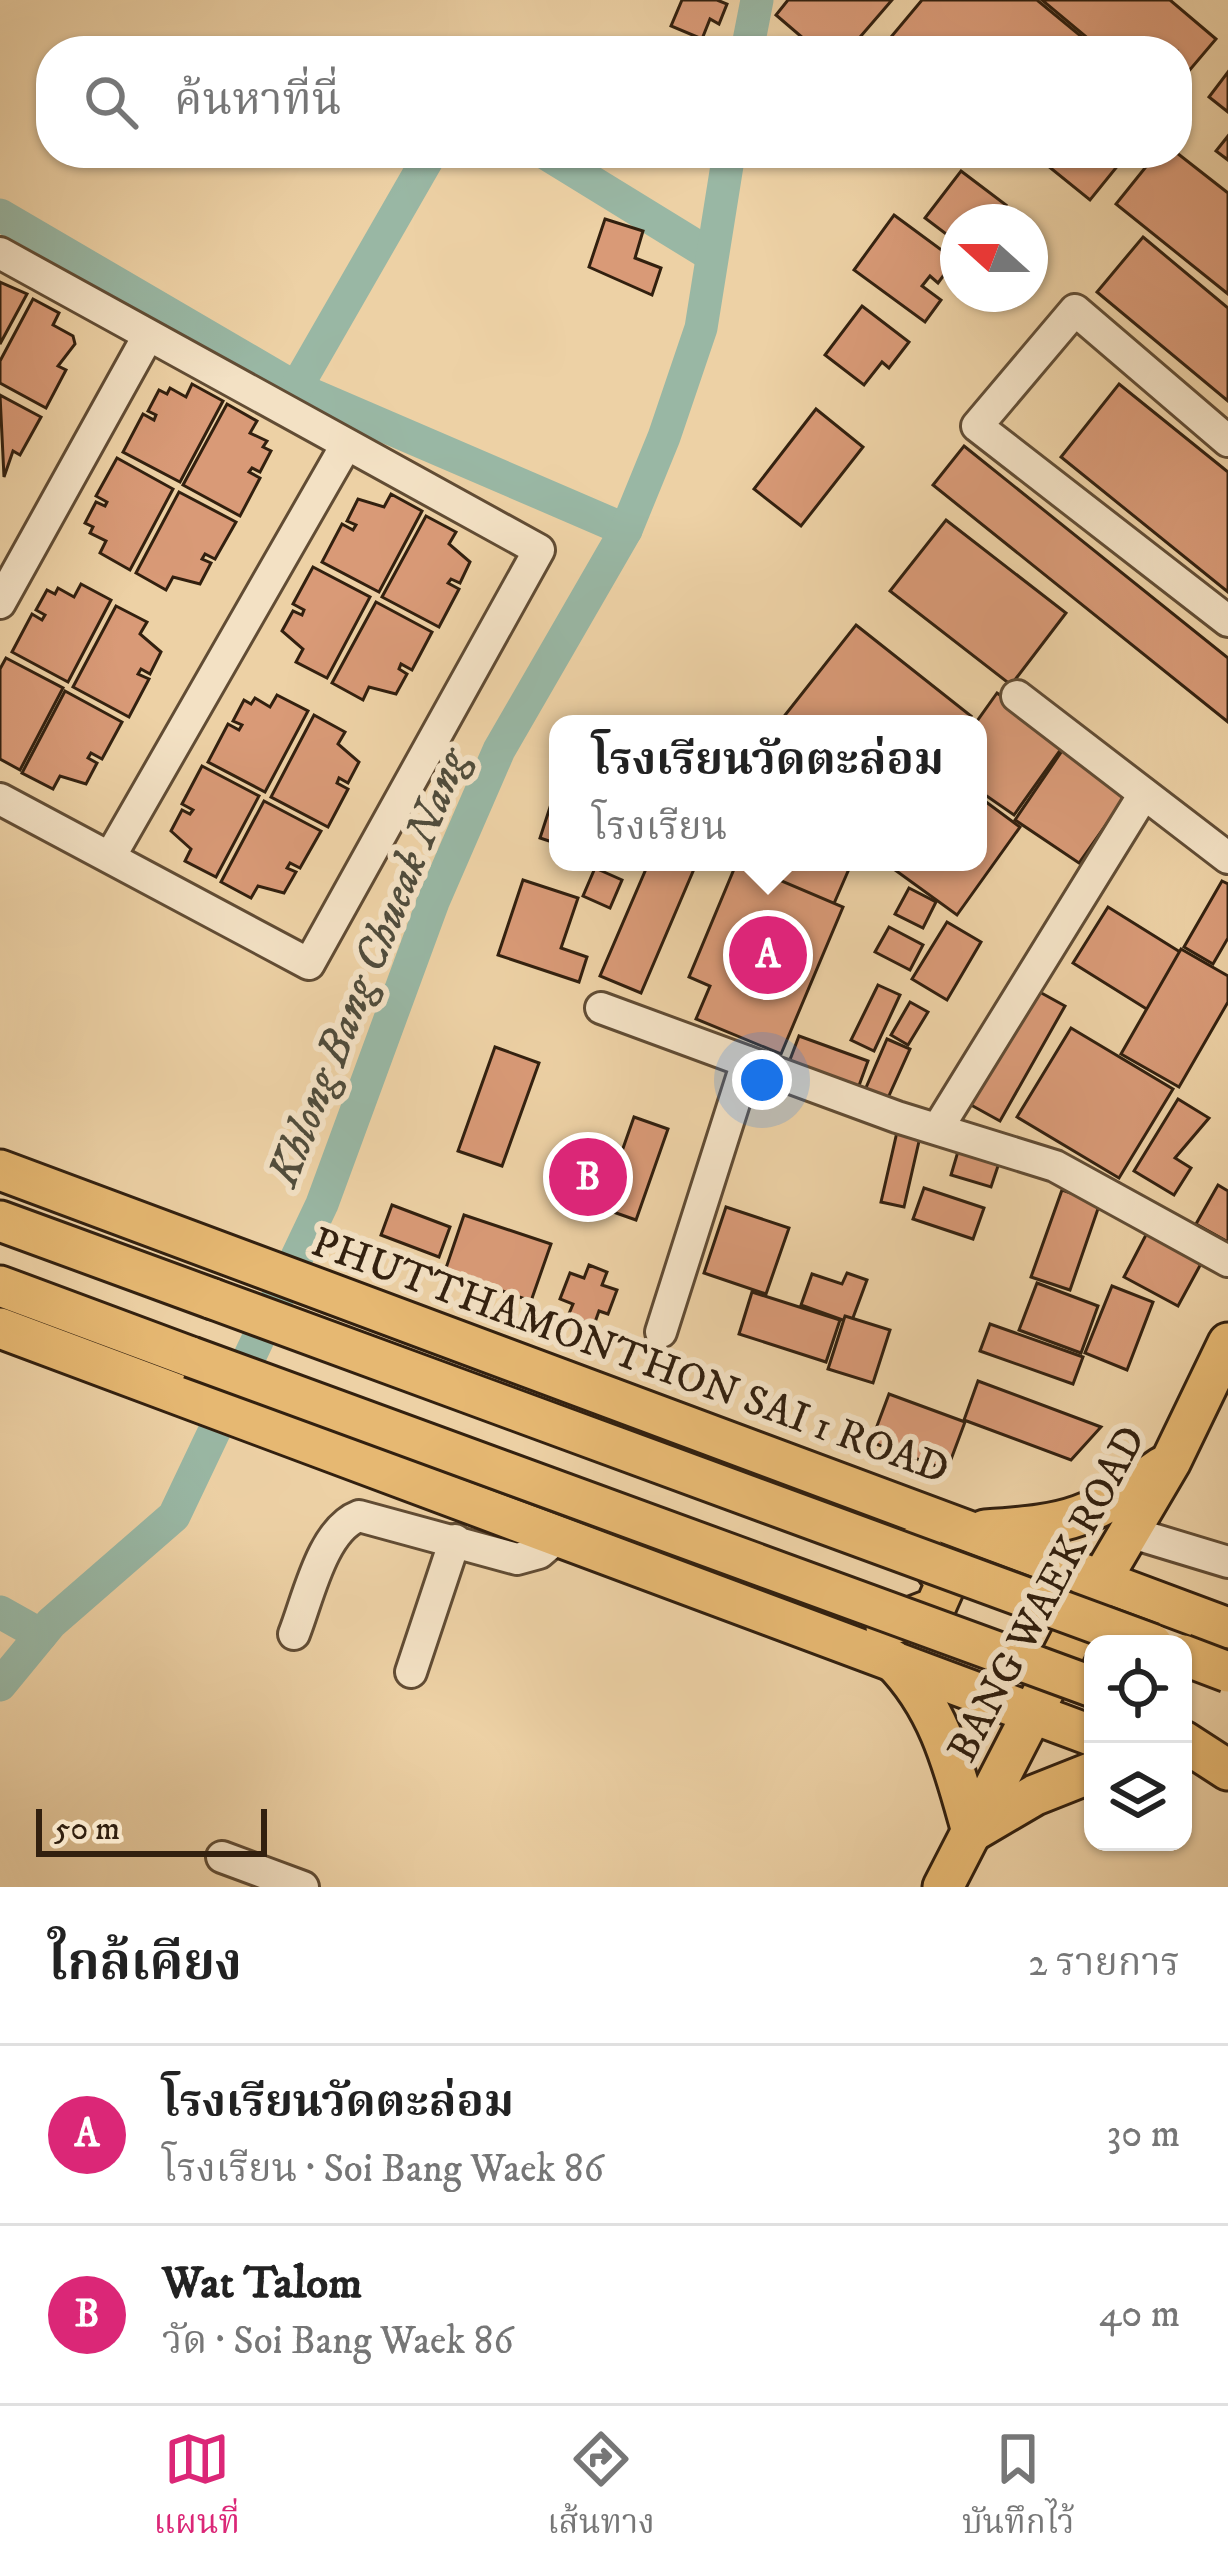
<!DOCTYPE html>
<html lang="th">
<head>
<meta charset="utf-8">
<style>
	:root { --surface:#fff; --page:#f6f6f6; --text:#222; --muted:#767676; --line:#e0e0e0; --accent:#db2777 }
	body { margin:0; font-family:"IM FELL DW Pica","Noto Serif Thai",serif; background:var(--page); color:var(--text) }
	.controls { position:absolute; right:36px; bottom:36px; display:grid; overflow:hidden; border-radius:24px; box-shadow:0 3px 9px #0004 }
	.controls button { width:108px; height:108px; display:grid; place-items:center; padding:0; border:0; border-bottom:3px solid var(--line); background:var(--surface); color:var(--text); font:60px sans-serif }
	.compass { position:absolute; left:940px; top:204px; width:108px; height:108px; border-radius:50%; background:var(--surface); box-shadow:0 3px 9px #0004; rotate:291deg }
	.scale { position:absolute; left:36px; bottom:30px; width:231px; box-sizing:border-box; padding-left:12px; border:6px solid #32200f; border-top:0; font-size:33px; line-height:42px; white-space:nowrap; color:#32200f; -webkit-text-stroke:9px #f3e1c4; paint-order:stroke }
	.you { position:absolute; left:762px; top:1080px; width:42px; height:42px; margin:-30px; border:9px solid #fff; border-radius:50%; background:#1a73e8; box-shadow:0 0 0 18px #1a73e833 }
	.badge { display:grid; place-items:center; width:78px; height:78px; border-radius:50%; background:var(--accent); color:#fff; font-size:39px; font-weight:700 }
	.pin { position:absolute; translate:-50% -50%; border:6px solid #fff; box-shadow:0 3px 12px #0006 }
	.popup { position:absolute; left:549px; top:715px; width:438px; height:156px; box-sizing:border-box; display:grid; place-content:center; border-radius:24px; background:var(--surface); filter:drop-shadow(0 3px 9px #0005); font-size:39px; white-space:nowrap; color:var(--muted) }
	.popup b { font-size:45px; color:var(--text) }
	.popup::after { content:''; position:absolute; left:50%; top:100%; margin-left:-24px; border:24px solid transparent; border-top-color:var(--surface) }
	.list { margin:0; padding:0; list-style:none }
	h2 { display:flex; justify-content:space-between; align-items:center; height:156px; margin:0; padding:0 48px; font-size:51px }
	h2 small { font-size:39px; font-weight:400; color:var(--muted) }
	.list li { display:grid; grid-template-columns:78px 1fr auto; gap:36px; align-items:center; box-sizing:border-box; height:180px; padding:0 48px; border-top:3px solid var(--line) }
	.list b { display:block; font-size:45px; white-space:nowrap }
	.list p { margin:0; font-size:39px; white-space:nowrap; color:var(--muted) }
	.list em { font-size:39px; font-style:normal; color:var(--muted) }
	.icon { flex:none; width:66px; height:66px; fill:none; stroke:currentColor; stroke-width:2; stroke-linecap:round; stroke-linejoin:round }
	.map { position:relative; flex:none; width:1228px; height:1887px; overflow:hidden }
	.search { position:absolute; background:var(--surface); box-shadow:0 3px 9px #0004; left:36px; right:36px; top:36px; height:132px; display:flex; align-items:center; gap:30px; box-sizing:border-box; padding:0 42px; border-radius:48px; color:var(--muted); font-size:45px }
	.sheet { height:516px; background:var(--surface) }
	nav { display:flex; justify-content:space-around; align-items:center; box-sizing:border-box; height:168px; border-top:3px solid var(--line); background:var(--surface); font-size:33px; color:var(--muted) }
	nav a { display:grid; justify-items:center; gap:6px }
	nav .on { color:var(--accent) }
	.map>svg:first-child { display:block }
</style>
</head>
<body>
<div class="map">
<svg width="1228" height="1887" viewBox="0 0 1228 1887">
	<rect width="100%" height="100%" fill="#edd1a5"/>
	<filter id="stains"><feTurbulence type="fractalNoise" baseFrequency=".00167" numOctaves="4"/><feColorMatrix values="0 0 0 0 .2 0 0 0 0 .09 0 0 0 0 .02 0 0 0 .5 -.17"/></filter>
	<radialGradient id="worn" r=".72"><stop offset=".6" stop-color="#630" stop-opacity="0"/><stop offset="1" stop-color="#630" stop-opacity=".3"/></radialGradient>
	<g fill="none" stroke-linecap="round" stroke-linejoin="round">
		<g stroke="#99b7a4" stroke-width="33">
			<path d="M747 51 757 0"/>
			<path d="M545 153 711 255"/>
			<path d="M0 215 296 388 626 530"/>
			<path d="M296 388 431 153"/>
			<path d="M0 1612 41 1635"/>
			<path d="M0 1685 51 1623 174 1516 203 1455 322 1204 433 902 499 750 626 530 664 437 701 328 729 153"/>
		</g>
	</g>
	<g fill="#d99a77" stroke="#32200f" stroke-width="3">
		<path d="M682 0H717L727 4 719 24 710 19 702 39 671 26Z"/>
		<path d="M788 0H892L848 51H818L776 15Z"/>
		<path d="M922 0H1037L1099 51H908L891 37Z"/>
		<path d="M1042 0H1170L1216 39 1177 85V51H1103Z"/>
		<path d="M1228 72V112L1209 97Z"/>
		<path d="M1228 136V160L1216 151Z"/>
		<path d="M1032 153H1128L1090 200Z"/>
		<path d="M1157 153H1177L1228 193V294L1116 204Z"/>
		<path d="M961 171 1006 205 993 222H958V243L925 218Z"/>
		<path d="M894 215 955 260 938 283 930 276 922 286 941 300 925 322 854 270Z"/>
		<path d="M605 219 643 231 635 258 661 268 652 295 589 267Z"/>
		<path d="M1143 237 1228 308V401L1097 292Z"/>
		<path d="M0 282 27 294 0 344Z"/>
		<path d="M33 299 59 313 53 325 73 336 75 344 58 366 66 370 46 408 0 383V361Z"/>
		<path d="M862 306 909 342 889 368 882 362 864 385 825 355Z"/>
		<path d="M192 384 223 401 180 482 123 452 143 414 154 420 156 415 148 411 159 390 167 394 170 388 186 397Z"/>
		<path d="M1119 384 1228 472V592L1061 457Z"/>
		<path d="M0 395 41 417 20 455 13 451 4 477Z"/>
		<path d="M227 404 257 421 250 433 267 441 263 447 271 451 260 472 252 468 249 472 260 478 240 516 183 485Z"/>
		<path d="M816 409 863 447 801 526 754 489Z"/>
		<path d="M964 446 1228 658V722L933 485Z"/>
		<path d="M117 458 173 489 130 570 100 553 106 541 90 533 93 527 85 523 96 502 105 506 107 502 96 496Z"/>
		<path d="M179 492 236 522 215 559 205 554 202 559 211 563 200 584 173 577 166 590 136 573Z"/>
		<path d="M391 494 422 511 379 592 322 562 342 524 353 530 356 525 347 521 358 499 384 507Z"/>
		<path d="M426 516 456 532 449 544 470 562 460 583 451 579 448 583 459 589 439 627 382 597Z"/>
		<path d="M946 520 1066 613 1011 685 890 591Z"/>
		<path d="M313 567 370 597 327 678 296 662 303 649 282 631 293 611 302 615 304 610 293 604Z"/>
		<path d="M81 584 111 600 68 682 12 652 32 614 42 620 45 615 36 610 47 590 55 594 58 588 74 597Z"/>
		<path d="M376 602 432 632 412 670 401 664 399 669 407 674 396 694 369 687 363 700 332 683Z"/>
		<path d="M116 606 147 622 140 634 161 652 150 674 141 669 138 674 149 679 129 717 73 687Z"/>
		<path d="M856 625 971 716 965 724H778Z"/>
		<path d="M6 658 63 688 20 770 0 759V669Z"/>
		<path d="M65 691 122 722 102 759 91 753 88 758 97 763 86 784 60 776 53 789 22 773Z"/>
		<path d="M997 693 1066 742 1014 815 978 790 975 724Z"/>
		<path d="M277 695 308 711 265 792 208 762 228 724 239 730 242 725 233 721 244 700 251 704 255 698 270 707Z"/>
		<path d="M314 715 345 732 338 744 359 762 348 783 339 778 337 783 348 789 328 827 271 797Z"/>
		<path d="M1064 748 1129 792 1079 863 1015 820Z"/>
		<path d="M202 766 259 796 216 877 185 861 191 849 171 831 182 810 190 814 193 810 182 804Z"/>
		<path d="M978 796 1020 827 957 915 884 862H978Z"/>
		<path d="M264 801 321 831 300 868 290 863 287 868 296 872 284 893 258 886 251 898 221 882Z"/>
		<path d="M551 804 558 807V844L540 838Z"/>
		<path d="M649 862H697L641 993 600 976Z"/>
		<path d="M726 862H852L832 908Z"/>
		<path d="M737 862 843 907 781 1054 696 1019 710 986 689 977Z"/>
		<path d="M595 868 622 880 610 908 583 896Z"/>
		<path d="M523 880 578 898 561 948 587 957 579 982 498 955Z"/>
		<path d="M1222 881 1228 884V938L1213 964 1184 947Z"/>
		<path d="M909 888 936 902 923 928 895 914Z"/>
		<path d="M1108 907 1188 957 1153 1013 1073 963Z"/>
		<path d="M947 922 981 942 947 1000 912 979Z"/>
		<path d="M889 927 923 945 910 970 875 952Z"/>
		<path d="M1181 949 1228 976V1002L1179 1087 1121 1054Z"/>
		<path d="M878 985 900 995 874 1051 851 1040Z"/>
		<path d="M1036 990 1065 1006 1000 1121 971 1105Z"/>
		<path d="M910 1002 928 1012 908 1045 891 1035Z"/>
		<path d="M1071 1028 1173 1089 1119 1178 1017 1117Z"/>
		<path d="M799 1036 868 1061 857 1091 788 1065Z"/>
		<path d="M887 1039 910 1049 887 1100 865 1090Z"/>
		<path d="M495 1047 539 1063 502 1166 458 1151Z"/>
		<path d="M1178 1099 1209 1118 1175 1158 1191 1168 1174 1195 1134 1171Z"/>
		<path d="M634 1117 668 1129 636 1220 602 1208Z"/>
		<path d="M897 1132 920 1137 904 1207 881 1202Z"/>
		<path d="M959 1148 1000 1160 991 1187 951 1175Z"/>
		<path d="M1218 1185 1228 1191V1242L1196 1224Z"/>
		<path d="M924 1188 984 1208 973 1239 913 1219Z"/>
		<path d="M1062 1190 1100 1203 1070 1290 1031 1277Z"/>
		<path d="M392 1205 450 1227 439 1257 381 1235Z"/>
		<path d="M726 1207 789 1228 766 1294 704 1273Z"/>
		<path d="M464 1215 551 1244 531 1301 445 1271Z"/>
		<path d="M1148 1231 1203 1260 1178 1306 1124 1277Z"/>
		<path d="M589 1265 607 1272 602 1285 617 1290 608 1314 599 1311 594 1325 568 1316 573 1304 560 1299 570 1273 584 1278Z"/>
		<path d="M847 1273 867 1280 851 1323 801 1305 812 1274 842 1284Z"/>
		<path d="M1037 1283 1098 1306 1081 1353 1019 1330Z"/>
		<path d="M1112 1286 1153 1302 1127 1370 1085 1353Z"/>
		<path d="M752 1292 840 1320 826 1362 739 1334Z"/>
		<path d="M845 1316 890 1330 873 1383 828 1369Z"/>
		<path d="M990 1324 1083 1357 1073 1384 980 1351Z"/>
		<path d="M978 1381 1101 1427 1071 1460 964 1420Z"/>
		<path d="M889 1394 965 1422 947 1470 871 1442Z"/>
	</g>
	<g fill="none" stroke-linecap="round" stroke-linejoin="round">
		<g stroke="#614c34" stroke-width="36">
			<g id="minor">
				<path d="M0 253 539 550 309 964 0 799"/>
				<path d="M1228 441 1075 310 977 426 1228 621"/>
				<path d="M0 603 148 336"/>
				<path d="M1017 696 1228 858"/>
				<path d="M110 857 345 447"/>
				<path d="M601 1008 897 1117 1055 1166 1228 1261"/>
				<path d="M938 1128 1144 794"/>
				<path d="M661 1332 747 1062"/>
				<path d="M1129 1532 1228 1562"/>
				<path d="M294 1634C308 1599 322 1530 359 1516L517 1559 539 1553 560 1535"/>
				<path d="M411 1672 455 1540"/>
				<path d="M222 1857 303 1887"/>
			</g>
		</g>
		<g stroke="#32200f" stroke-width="45">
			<g id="major">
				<path d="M0 1170 1228 1628"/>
				<path d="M0 1221 213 1299"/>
				<path d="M0 1286 191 1357"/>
				<path d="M0 1328 1093 1736"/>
				<path d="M985 1530C1074 1524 1089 1518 1162 1467"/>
				<path d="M886 1627 935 1608 946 1583 918 1544"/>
				<path d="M892 1660C940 1708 954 1768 972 1832"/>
				<path d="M1183 1741 1228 1770"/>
				<path d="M972 1832 1035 1795 1093 1772"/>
				<path d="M943 1887 1101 1580 1171 1461 1228 1343"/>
			</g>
		</g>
		<use href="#minor" stroke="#f3e1c4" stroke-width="30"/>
		<use href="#major" stroke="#e6b872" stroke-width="39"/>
		<g stroke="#32200f" stroke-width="45" stroke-linecap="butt">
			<g id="major-bridge">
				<path d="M213 1299 1152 1644"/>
				<path d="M191 1357 1093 1687"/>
				<path d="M1183 1655 1228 1672"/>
			</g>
		</g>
		<use href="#major-bridge" stroke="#e6b872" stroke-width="39"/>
	</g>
	<g text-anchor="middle" stroke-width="12" stroke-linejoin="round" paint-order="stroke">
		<g font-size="42" fill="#32200f" stroke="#f3e1c4">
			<text transform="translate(631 1354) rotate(20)" y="15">PHUTTHAMONTHON SAI 1 ROAD</text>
			<text transform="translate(1045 1593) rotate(-62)" y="15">BANG WAEK ROAD</text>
		</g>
		<g font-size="45" font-style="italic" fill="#514d3c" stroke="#f3e1c4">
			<text transform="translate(366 967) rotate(-68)" y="16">Khlong Bang Chueak Nang</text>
		</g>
	</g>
	<rect width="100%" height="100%" filter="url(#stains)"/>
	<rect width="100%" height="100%" fill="url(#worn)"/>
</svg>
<div class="controls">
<button><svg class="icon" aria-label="locate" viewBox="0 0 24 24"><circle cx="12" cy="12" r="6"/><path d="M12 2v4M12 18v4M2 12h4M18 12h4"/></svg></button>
<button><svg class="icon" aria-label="layers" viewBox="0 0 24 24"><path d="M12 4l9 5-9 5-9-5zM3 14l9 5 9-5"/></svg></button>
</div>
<svg class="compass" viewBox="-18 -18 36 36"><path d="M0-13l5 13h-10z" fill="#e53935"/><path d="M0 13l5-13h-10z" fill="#767676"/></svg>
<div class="scale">50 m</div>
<div class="you"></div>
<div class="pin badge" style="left:768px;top:955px">A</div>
<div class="popup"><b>โรงเรียนวัดตะล่อม</b>โรงเรียน</div>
<div class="pin badge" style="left:588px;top:1177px">B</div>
<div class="search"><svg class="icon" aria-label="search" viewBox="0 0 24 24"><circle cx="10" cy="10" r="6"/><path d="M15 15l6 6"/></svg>ค้นหาที่นี่</div>
</div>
<section class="sheet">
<h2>ใกล้เคียง<small>2 รายการ</small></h2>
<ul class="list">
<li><span class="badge">A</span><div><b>โรงเรียนวัดตะล่อม</b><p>โรงเรียน · Soi Bang Waek 86</p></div><em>30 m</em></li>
<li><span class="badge">B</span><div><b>Wat Talom</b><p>วัด · Soi Bang Waek 86</p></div><em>40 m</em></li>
</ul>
</section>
<nav>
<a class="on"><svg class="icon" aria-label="map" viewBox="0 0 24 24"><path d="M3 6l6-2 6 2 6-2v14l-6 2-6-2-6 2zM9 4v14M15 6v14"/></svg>แผนที่</a>
<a><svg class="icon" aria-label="directions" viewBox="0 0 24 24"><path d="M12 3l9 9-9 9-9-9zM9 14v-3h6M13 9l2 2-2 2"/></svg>เส้นทาง</a>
<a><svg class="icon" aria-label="saved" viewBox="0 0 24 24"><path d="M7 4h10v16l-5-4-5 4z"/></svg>บันทึกไว้</a>
</nav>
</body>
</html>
